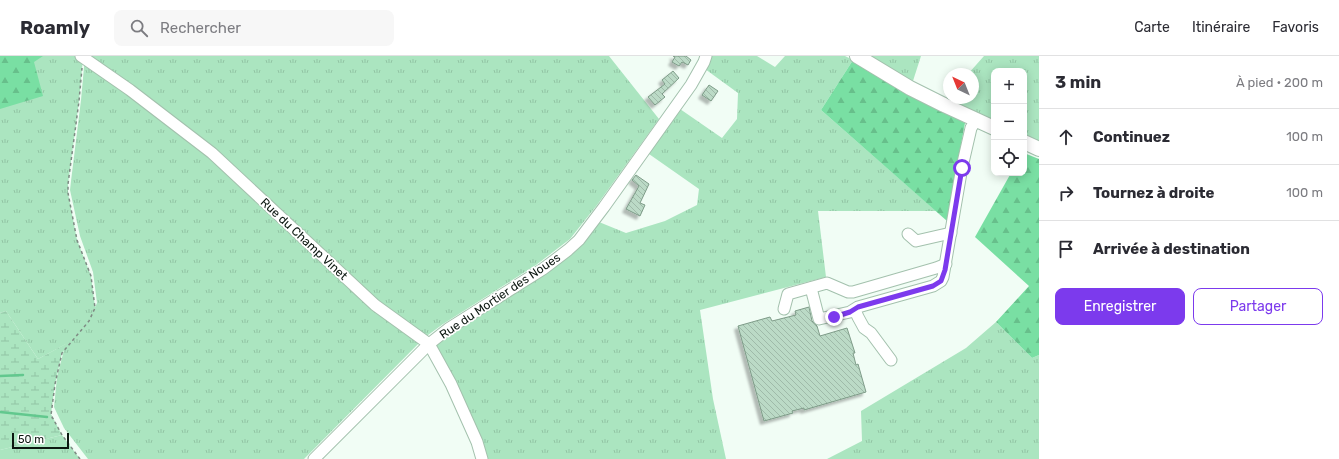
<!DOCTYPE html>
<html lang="fr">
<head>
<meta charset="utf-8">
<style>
	:root { --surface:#fff; --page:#f7f7f7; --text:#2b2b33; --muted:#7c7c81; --line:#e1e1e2; --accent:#7c3aed }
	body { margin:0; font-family:Rubik,sans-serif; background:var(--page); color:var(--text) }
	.controls { position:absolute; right:12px; top:12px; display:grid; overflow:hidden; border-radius:8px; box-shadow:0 2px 10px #0003 }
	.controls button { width:36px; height:36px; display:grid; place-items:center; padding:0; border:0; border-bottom:1px solid var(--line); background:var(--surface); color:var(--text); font:20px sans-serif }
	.compass { position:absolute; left:943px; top:12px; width:36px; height:36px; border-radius:50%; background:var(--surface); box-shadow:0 2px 10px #0003; rotate:317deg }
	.scale { position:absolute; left:12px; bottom:10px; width:57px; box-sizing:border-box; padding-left:4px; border:2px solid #0b1710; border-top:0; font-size:11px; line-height:14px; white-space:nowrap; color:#0b1710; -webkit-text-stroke:3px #fff; paint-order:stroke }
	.stop { position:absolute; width:12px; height:12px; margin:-9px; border:3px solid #7c3aed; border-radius:50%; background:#fff }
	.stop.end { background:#7c3aed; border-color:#fff; box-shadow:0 1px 4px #0008 }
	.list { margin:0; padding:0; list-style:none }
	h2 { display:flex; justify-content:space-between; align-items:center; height:52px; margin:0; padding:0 16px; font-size:17px }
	h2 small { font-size:13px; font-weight:400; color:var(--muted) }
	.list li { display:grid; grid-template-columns:26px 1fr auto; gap:12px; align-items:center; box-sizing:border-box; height:56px; padding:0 16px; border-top:1px solid var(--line) }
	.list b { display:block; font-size:15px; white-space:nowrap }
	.list em { font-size:13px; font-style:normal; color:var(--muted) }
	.actions { display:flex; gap:8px; padding:12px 16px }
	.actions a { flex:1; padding:9px 0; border:1px solid var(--accent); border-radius:8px; text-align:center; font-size:14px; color:var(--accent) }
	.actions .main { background:var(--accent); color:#fff }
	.icon { flex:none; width:22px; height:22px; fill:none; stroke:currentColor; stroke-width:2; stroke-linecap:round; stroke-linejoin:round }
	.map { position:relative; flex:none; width:1039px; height:403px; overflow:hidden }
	header { display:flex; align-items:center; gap:24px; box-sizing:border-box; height:56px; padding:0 20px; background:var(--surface); border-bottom:1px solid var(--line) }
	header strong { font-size:19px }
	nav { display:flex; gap:22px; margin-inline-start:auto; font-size:14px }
	.search { width:280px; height:36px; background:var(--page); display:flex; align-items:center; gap:10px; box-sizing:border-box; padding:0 14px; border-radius:8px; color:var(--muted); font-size:15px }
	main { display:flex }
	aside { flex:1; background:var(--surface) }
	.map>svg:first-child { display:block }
</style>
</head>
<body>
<header>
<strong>Roamly</strong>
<div class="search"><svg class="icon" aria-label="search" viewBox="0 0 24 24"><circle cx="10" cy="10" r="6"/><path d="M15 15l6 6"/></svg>Rechercher</div>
<nav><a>Carte</a><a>Itinéraire</a><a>Favoris</a></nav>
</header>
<main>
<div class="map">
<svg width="1039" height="403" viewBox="0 0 1039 403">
	<defs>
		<pattern id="grass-tufts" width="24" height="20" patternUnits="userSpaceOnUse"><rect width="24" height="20" fill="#abe5c0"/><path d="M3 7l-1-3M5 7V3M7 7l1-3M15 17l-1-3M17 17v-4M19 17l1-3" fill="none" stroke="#92c4a4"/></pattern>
		<pattern id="forest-firs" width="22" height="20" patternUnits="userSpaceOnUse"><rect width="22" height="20" fill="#79dfa3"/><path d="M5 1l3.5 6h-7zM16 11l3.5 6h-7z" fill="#67bf8b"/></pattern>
		<pattern id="wetland-marsh" width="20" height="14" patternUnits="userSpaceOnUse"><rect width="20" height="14" fill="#abe5c0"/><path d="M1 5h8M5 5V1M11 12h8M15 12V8" fill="none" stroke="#92c4a4"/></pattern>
		<pattern id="building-back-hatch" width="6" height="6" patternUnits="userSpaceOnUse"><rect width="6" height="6" fill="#bbdac6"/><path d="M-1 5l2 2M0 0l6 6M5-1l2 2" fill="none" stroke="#9fbaa9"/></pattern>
		<filter id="shadow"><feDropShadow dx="-3.5" dy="3.5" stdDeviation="1" flood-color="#0004"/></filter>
	</defs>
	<rect width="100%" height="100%" fill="#f1fdf5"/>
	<g fill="url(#grass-tufts)">
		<path d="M0 0H81L83 2 79 45 68 128V137L77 184 91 220 95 251 97 247 93 216 80 180 70 134 71 125 81 44 85 0H609L659 63 597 149 570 183 536 209 443 268 424 282 304 403H88L64 372 54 351 57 321 65 290 66 288 38 303 6 255 0 257Z"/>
		<path d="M708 0H757L775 11 785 0H845L853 4 821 54 936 155H818L826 221 700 254 713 343 726 403H482L435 289C473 258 520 238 559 207 566 202 575 197 581 190 588 183 593 174 599 166L626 177 665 165 697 149 699 133 649 98 680 53 722 82 737 63 738 37 705 13Z"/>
		<path d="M866 0H921L912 28Z"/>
		<path d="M984 0H1039V89L1024 82V15H994V68L946 45 949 41 973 42V18H968Z"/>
		<path d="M996 266 1032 302 1039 299V403H827L862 385 861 355 966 292Z"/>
		<path d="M62 379 80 403H0V394Z"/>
	</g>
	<g fill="url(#forest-firs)">
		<path d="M0 0H43L34 6 43 40 0 53Z"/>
		<path d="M853 4 965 67 947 165 821 54Z"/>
		<path d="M1024 97 1039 103V299L1032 302 996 266 1029 230 975 181 1011 117H1024Z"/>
	</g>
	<path fill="url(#wetland-marsh)" d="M6 255 38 303 71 285 62 297 55 328 51 358 62 379 0 394V257Z"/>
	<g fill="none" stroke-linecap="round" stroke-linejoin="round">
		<g stroke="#62c88e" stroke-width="2.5">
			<path d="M0 320 23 319"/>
			<path d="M0 356 47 361"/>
		</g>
	</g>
	<g fill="url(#building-back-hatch)" stroke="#7e9b88" filter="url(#shadow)">
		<path d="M673 0H686L691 4 688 9 682 6 679 10 672 6 675 1Z"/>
		<path d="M673 15 679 22 662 38 665 41 655 49 648 41 665 28 662 24Z"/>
		<path d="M709 29 718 35 711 45 702 39Z"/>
		<path d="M636 119 649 128 640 147 645 149 640 160 626 153 639 130 632 124Z"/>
		<path d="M809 251 812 265 817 270 820 280 847 272 855 297H853L856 309 858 308 866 336 804 354V352L792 355 793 357 764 365 738 270 770 261 772 265 796 259 795 255Z"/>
	</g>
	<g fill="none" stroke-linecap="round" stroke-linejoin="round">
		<g stroke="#a3c1ad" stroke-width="13">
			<g id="minor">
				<path d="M81 0 130 34 212 97 375 249 429 288 451 328 477 386 482 403"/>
				<path d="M908 178 916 185 951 177"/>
				<path d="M811 232 819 263 850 256 858 251 933 230 941 225 943 221 962 111 971 72 976 64"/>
				<path d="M784 253 788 238 827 227 848 236H853L936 212 946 208"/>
				<path d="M855 254 858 261 864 272 871 277 891 304"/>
				<path d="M314 403 429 288 448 273 543 213 568 194 579 184 604 151 691 29 704 6 706 0"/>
			</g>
		</g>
		<g stroke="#a3c1ad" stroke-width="16">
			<g id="major">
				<path d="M857 0 910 32 944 49 994 72"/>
				<path d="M1024 86 1039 93"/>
			</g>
		</g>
		<path stroke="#7e8a83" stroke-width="1.5" stroke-dasharray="3 3" stroke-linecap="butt" d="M80 403 62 379 51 359 55 328 62 297 89 265 95 252 91 220 77 184 68 137V128L79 45 82 12"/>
		<use href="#minor" stroke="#fff" stroke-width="11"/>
		<use href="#major" stroke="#fff" stroke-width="14"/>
	</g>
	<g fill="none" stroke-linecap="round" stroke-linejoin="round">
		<path stroke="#7c3aed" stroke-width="5" d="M834 261 850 256 858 251 933 230 941 225 945 214 962 112"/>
	</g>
	<g text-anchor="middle" stroke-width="3.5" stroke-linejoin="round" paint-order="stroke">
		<g font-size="12" fill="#0b1710" stroke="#fff">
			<text transform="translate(304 183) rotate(43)" y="4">Rue du Champ Vinet</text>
			<text transform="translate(500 240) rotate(-34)" y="4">Rue du Mortier des Noues</text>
		</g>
	</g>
</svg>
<div class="controls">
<button>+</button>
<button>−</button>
<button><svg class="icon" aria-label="locate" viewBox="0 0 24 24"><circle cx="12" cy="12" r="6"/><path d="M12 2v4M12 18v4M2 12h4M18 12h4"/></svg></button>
</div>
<svg class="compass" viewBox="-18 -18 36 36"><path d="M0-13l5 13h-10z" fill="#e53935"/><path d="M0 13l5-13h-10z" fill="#7c7c81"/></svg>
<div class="scale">50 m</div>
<div class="stop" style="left:962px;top:112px"></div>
<div class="stop end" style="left:834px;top:261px"></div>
</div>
<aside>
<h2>3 min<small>À pied · 200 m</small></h2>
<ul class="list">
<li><svg class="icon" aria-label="ahead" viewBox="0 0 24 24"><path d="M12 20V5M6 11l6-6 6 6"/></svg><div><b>Continuez</b></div><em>100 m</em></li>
<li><svg class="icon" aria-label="right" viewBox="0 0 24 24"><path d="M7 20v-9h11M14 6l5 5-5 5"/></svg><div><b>Tournez à droite</b></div><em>100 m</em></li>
<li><svg class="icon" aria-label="arrive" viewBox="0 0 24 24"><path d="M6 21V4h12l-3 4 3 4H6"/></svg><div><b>Arrivée à destination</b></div></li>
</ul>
<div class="actions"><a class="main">Enregistrer</a><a>Partager</a></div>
</aside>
</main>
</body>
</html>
